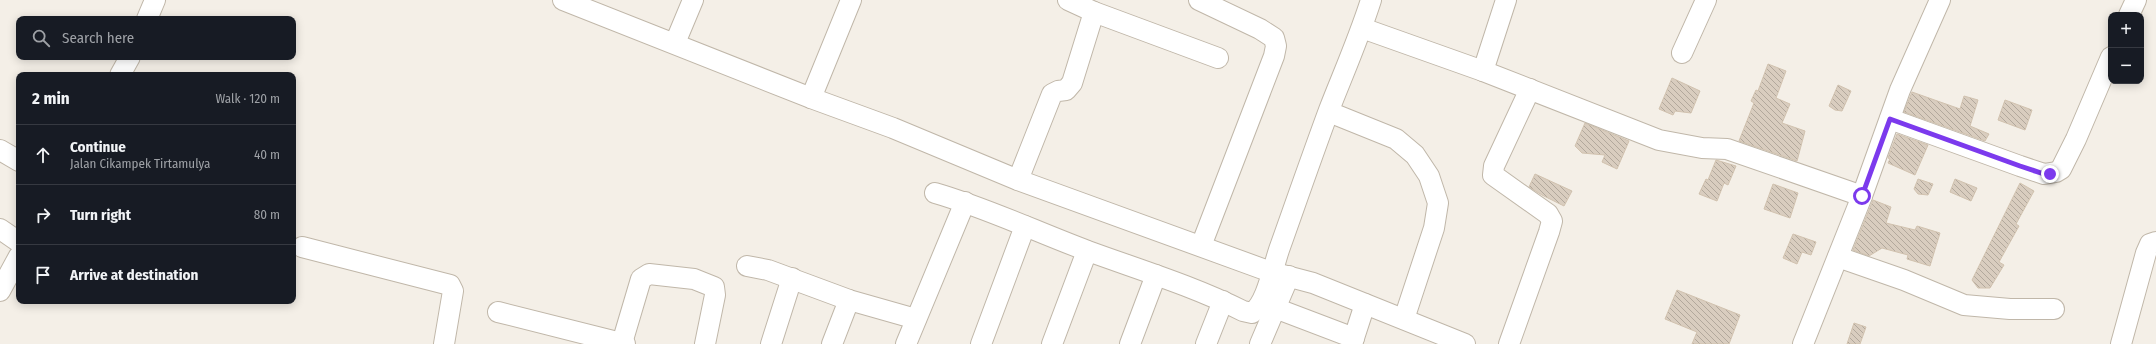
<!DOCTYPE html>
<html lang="en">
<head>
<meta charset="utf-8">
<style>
	:root { --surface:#171b24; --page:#242831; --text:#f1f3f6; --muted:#9ea1a6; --line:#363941 }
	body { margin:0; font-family:"Fira Sans Condensed",sans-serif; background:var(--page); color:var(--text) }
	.controls { position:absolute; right:12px; top:12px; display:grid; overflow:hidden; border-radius:8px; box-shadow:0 2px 10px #0003 }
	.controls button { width:36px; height:36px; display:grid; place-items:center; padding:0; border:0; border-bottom:1px solid var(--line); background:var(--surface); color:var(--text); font:20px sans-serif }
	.stop { position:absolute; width:12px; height:12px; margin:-9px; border:3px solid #7c3aed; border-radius:50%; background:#fff }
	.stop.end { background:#7c3aed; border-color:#fff; box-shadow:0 1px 4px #0008 }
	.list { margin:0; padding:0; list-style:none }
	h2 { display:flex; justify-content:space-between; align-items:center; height:52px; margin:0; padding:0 16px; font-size:17px }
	h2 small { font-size:13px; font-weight:400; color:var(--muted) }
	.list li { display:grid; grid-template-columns:26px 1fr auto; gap:12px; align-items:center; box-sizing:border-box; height:60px; padding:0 16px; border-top:1px solid var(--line) }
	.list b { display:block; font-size:15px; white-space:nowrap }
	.list p { margin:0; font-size:13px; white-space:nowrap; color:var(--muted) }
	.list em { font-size:13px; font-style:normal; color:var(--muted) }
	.icon { flex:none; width:22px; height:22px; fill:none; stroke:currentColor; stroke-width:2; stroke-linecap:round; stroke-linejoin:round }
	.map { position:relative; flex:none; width:2156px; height:344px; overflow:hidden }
	.search { position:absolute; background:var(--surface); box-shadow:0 2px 10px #0003; left:16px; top:16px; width:280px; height:44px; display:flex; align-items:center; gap:10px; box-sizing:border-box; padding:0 14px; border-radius:8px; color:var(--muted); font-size:15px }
	.panel { position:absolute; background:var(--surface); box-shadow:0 2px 10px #0003; left:16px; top:72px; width:280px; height:232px; border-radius:8px }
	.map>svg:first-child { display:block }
</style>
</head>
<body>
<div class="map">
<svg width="2156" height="344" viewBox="0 0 2156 344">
	<defs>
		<pattern id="building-back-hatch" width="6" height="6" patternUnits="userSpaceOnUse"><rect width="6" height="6" fill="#d9cdbf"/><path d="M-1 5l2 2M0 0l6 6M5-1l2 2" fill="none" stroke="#b2a89c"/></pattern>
	</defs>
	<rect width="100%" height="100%" fill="#f4efe7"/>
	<g fill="url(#building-back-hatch)" stroke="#d1c2af">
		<path d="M1768 64 1786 71 1776 98 1790 104 1782 123 1805 131 1797 161 1739 141 1754 103 1751 101 1756 90 1758 91Z"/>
		<path d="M1672 78 1700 91 1691 113 1675 111 1673 115 1659 109Z"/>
		<path d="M1838 85 1851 91 1842 111 1835 110 1829 106Z"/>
		<path d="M1912 92 1960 109 1964 96 1978 100 1970 126 1989 134 1985 141 1904 112Z"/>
		<path d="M2005 100 2032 110 2025 130 1998 120Z"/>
		<path d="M1585 123 1629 141 1617 169 1602 162 1605 155 1582 153 1575 146Z"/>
		<path d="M1897 134 1928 145 1915 175 1888 163 1890 159 1888 158Z"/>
		<path d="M1716 160 1736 166 1728 185 1724 183 1717 201 1699 194 1706 179 1708 180Z"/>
		<path d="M1535 174 1572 191 1564 206 1542 195 1529 187Z"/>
		<path d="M1918 179 1933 184 1928 195 1918 194 1914 189Z"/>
		<path d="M1955 179 1977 188 1971 201 1950 192Z"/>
		<path d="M2020 183 2034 191 2016 224 2019 226 1999 262 2004 265 1990 288H1978L1972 280Z"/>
		<path d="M1773 184 1798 193 1790 218 1764 209Z"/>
		<path d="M1873 200 1891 207 1886 223 1915 230 1917 226 1940 233 1930 266 1907 259 1908 255 1882 248 1869 256 1853 250Z"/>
		<path d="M1793 234 1816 242 1811 255 1802 252 1797 264 1783 258Z"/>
		<path d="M1677 290 1740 315 1729 344H1692L1697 332 1665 319Z"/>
		<path d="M1854 323 1866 327 1860 344H1847Z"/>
	</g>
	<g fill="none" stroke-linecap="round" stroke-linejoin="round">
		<g stroke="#c0b7a9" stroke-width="22">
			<g id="minor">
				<path d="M563 0 811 98 893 128 1018 180 1271 272 1313 283 1465 344"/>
				<path d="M1199 0 1260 29 1274 38 1276 46 1274 56 1201 246"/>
				<path d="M1094 12 1218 58"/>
				<path d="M2129 15 2136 0"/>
				<path d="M147 19 155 0"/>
				<path d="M1362 28 1483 71 1659 140 1702 148 1727 149 1862 196"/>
				<path d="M675 43 693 0"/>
				<path d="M1682 53 1706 0"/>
				<path d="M1483 71 1506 0"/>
				<path d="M120 75 130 57"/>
				<path d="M811 98 851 0"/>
				<path d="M1329 112 1396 139 1415 155 1429 176 1438 203 1434 228 1404 319"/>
				<path d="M1890 119 2020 166 2044 174 2056 172 2061 169 2076 139 2111 57"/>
				<path d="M0 150 19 161"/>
				<path d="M1018 180 1052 94 1058 91 1066 90 1072 83 1094 12 1068 0"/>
				<path d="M935 193C987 208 1037 232 1088 251 1140 270 1193 286 1243 311L1252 313C1267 303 1273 266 1280 247 1296 202 1312 156 1329 110 1343 74 1359 38 1371 0"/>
				<path d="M0 229 19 242"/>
				<path d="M302 247 450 285 453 291 444 344"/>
				<path d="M1838 257 1904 280 1964 305 2010 309H2054"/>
				<path d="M747 266 768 270 849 300 916 319"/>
				<path d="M0 291 19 256"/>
				<path d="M1275 308 1354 338"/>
				<path d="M498 312 625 344"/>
				<path d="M622 343 641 279 649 274 694 279 714 287 715 295 705 344"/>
				<path d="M771 344 792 278"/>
				<path d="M832 344 849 300"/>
				<path d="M906 344 965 202"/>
				<path d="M981 344 1025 226"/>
				<path d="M1052 344 1087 251"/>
				<path d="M1130 344 1156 275"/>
				<path d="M1206 344 1223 301"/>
				<path d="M1260 344 1289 276"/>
				<path d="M1352 344 1365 304"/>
				<path d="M1509 344 1549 232 1552 221 1548 214 1493 175 1494 166 1530 89"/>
				<path d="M1803 344 1862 196 1900 90 1940 0"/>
				<path d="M2121 344 2146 253 2150 244 2156 242"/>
			</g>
		</g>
		<use href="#minor" stroke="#fff" stroke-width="20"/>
	</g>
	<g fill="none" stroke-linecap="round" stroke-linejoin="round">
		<path stroke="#7c3aed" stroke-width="5" d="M1862 196 1890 119 2020 166 2044 174H2050"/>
	</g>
</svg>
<div class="controls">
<button>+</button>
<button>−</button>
</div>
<div class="stop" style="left:1862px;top:196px"></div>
<div class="stop end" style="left:2050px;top:174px"></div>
<div class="search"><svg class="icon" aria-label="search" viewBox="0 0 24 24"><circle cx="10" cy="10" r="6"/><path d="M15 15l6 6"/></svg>Search here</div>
<section class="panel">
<h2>2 min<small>Walk · 120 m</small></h2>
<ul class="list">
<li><svg class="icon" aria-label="ahead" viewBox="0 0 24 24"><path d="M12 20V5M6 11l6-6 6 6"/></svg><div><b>Continue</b><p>Jalan Cikampek Tirtamulya</p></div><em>40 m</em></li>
<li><svg class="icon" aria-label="right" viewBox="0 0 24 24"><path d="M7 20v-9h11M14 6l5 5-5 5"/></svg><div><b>Turn right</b></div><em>80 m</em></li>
<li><svg class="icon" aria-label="arrive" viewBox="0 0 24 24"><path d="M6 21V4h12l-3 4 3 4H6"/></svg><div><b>Arrive at destination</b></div></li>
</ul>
</section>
</div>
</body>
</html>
